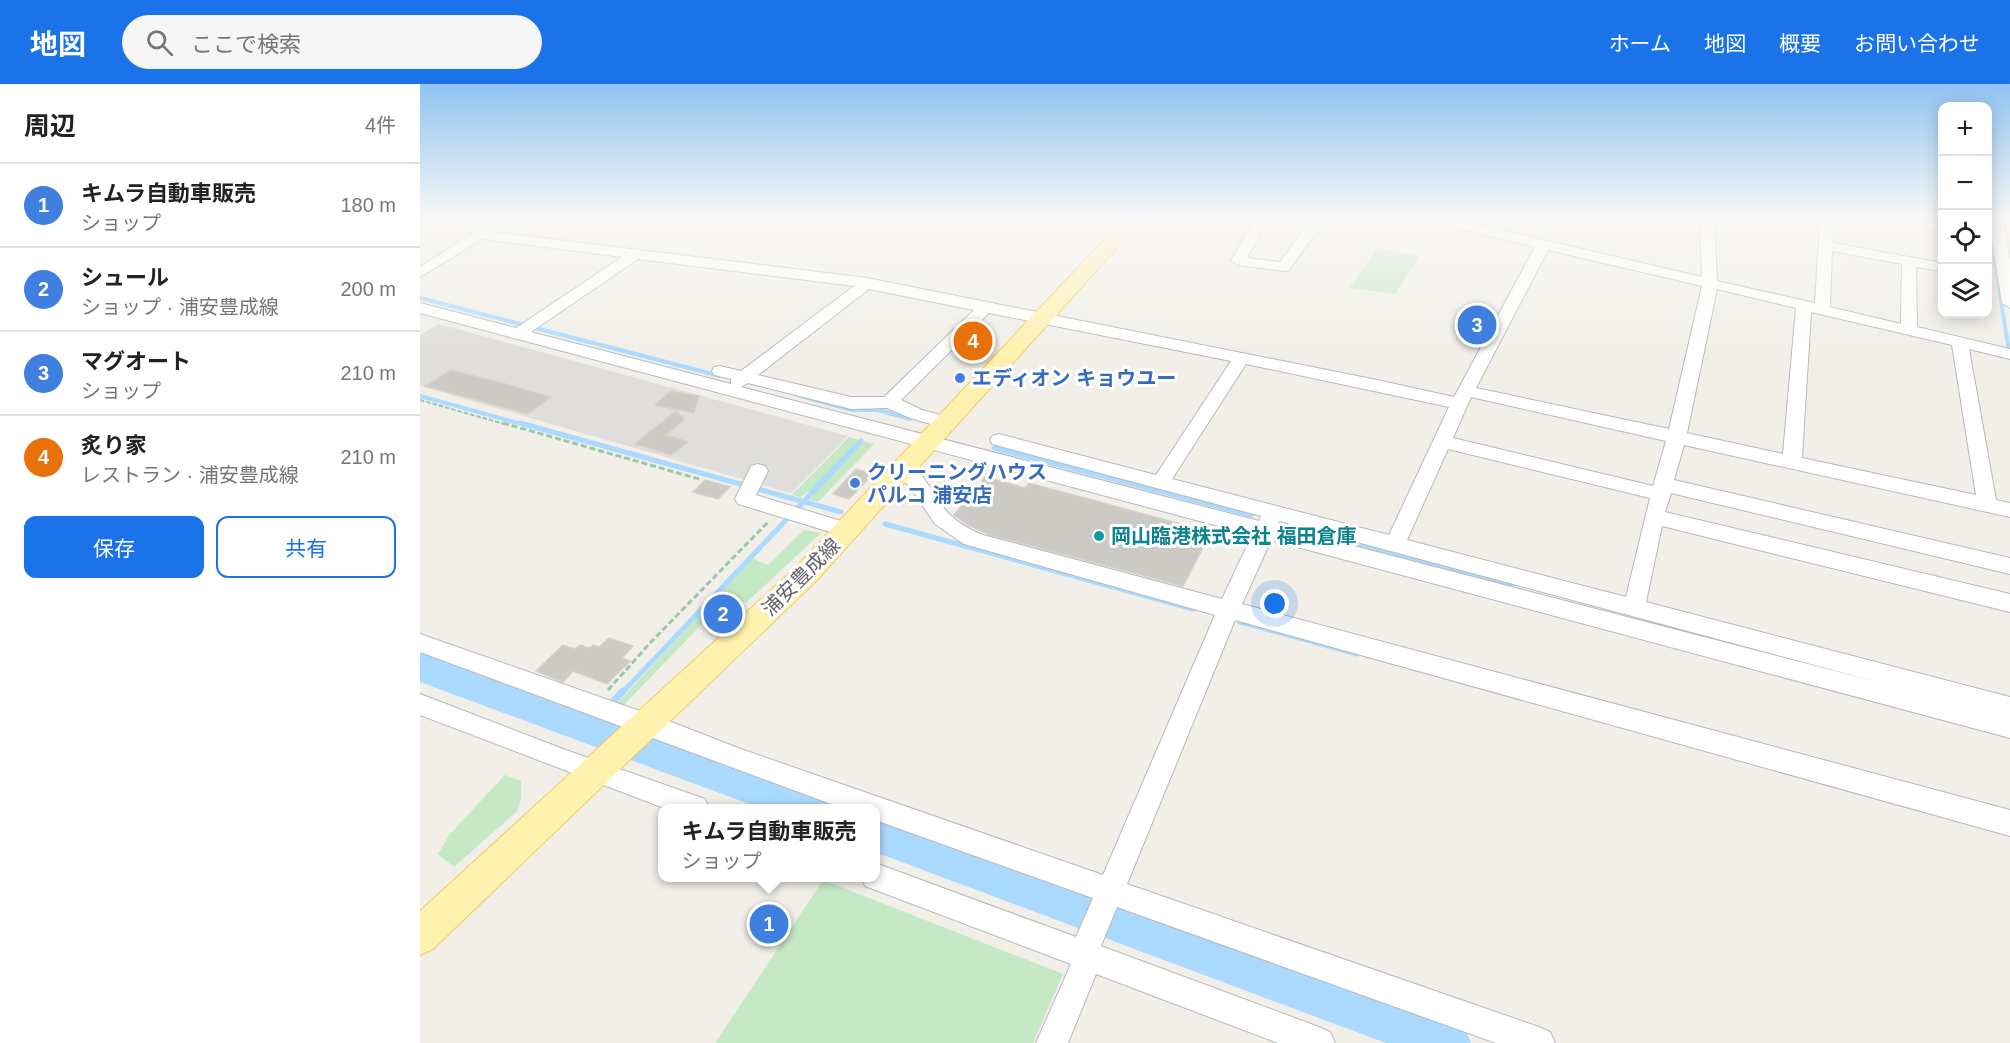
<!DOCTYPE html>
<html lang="ja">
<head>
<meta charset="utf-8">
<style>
	:root { --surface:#fff; --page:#f6f6f6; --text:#222; --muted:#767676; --line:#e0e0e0; --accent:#1a73e8 }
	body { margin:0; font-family:Arial,"Noto Sans JP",sans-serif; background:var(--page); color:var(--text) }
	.controls { position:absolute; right:18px; top:18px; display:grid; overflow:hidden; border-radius:12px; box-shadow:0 3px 15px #0003 }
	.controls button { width:54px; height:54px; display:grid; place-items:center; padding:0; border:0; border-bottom:2px solid var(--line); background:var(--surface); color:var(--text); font:30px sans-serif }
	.you { position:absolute; left:855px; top:520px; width:21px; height:21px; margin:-15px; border:4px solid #fff; border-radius:50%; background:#1a73e8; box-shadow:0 0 0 9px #1a73e833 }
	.badge { display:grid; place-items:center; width:39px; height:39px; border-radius:50%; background:var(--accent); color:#fff; font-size:20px; font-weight:700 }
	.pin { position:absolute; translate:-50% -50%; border:3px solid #fff; box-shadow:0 2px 6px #0006 }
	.popup { position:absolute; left:238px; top:720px; width:222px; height:78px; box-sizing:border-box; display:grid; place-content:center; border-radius:12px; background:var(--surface); filter:drop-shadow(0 2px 4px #0005); font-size:20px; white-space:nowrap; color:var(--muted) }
	.popup b { font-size:22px; color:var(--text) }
	.popup::after { content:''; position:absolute; left:50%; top:100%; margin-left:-12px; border:12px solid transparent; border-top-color:var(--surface) }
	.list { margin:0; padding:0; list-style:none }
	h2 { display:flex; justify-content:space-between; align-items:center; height:78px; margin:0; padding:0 24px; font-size:26px }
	h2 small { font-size:20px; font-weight:400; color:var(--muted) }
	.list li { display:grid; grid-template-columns:39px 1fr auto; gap:18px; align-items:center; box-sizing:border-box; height:84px; padding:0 24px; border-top:2px solid var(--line) }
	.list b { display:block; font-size:22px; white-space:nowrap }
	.list p { margin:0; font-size:20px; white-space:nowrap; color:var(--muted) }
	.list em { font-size:20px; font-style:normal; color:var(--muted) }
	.actions { display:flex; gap:12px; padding:18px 24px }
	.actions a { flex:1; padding:14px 0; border:2px solid var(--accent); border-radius:12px; text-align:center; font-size:21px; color:var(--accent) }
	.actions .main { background:var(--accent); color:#fff }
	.icon { flex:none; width:33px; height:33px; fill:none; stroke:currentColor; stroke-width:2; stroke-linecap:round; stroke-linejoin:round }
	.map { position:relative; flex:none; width:1590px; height:959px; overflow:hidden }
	header { display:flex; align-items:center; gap:36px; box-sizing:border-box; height:84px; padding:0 30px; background:var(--accent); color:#fff }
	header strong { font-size:28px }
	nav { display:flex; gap:33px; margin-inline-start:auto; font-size:21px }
	.search { width:420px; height:54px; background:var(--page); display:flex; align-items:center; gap:15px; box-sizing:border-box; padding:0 21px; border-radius:33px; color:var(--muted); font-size:22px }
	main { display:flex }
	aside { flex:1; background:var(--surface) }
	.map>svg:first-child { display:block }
</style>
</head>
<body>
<header>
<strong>地図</strong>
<div class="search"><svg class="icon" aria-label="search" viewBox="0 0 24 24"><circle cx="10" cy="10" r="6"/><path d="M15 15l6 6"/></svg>ここで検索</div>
<nav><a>ホーム</a><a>地図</a><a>概要</a><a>お問い合わせ</a></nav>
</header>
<main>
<aside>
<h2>周辺<small>4件</small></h2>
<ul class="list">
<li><span class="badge" style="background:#3f7fe0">1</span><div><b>キムラ自動車販売</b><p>ショップ</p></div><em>180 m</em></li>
<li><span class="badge" style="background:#3f7fe0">2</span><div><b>シュール</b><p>ショップ · 浦安豊成線</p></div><em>200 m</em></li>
<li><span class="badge" style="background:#3f7fe0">3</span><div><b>マグオート</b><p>ショップ</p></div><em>210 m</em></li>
<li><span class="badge" style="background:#e8710a">4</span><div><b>炙り家</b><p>レストラン · 浦安豊成線</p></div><em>210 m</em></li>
</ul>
<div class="actions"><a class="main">保存</a><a>共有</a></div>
</aside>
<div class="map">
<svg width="1590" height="959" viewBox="0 0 1590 959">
	<rect width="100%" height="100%" fill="#f1efe8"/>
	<path fill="#e0deda" d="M19 240 428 352 371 409 0 302V251Z"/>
	<g fill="#c5e8c5">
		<path d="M957 164 999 172 975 210 930 204Z"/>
		<path d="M429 353 454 360 398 418 390 416 394 409 388 408 380 413 372 411Z"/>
		<path d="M384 446 401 449 326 519 308 513 202 623 195 622 332 474 348 481Z"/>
		<path d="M85 691 101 697V714L97 727 34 783 18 770 30 750Z"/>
		<path d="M403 796 643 890 613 959H295Z"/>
	</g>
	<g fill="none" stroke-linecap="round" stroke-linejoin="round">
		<g stroke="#aadaff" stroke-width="4">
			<path d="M1568 136 1590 273"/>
			<path d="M0 214 300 292"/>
			<path d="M0 312 105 341"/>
			<path d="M380 312 432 326H458L490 335"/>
		</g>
		<g stroke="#aadaff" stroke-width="5">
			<path d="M100 339 421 428"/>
			<path d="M574 364 831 431"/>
			<path d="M465 440 773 525"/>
			<path d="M867 441 1092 500"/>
			<path d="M820 538 937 570"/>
			<path d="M202 609 441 357"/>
		</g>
		<g stroke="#aadaff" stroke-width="7">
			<path d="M191 620 203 607"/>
			<path d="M168 644 180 632"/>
		</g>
		<g fill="#aadaff" fill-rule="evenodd">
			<path d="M0 569 388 706 402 711 408 724H340L0 598Z"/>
			<path d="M455 730 1028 936 1044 943 1051 959H966L455 768Z"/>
		</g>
	</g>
	<g fill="#cccac5" stroke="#d6d1c6" stroke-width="1.5">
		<path d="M31 286 89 301 131 313 108 330 6 302Z"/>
		<path d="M251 307 279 312 274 329 235 321Z"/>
		<path d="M256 327 264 336 246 351 268 358 251 371 215 360Z"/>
		<path d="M436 385 453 390 429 415 413 410Z"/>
		<path d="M565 393 605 404 609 399 791 448 763 502 570 451 548 441 534 431Z"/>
		<path d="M285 396 310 403 298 415 273 408Z"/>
		<path d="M189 554 213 562 202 574 210 577 187 600 153 587 143 598 116 587 143 561 155 565 160 561 169 564 173 561 179 563Z"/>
	</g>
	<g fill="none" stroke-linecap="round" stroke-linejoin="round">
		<g stroke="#b5b8bc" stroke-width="2">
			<g id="minor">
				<path d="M73 136H90L73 148 447 194 957 296 1034 313 1115 163 1016 139 1014 136H1039L1282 193 1280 136H1294L1297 197 1395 219 1400 136H1414L1413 159 1522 179V187L1496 183 1497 243 1590 265V275L1549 265 1576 416 1590 419V433L1264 361 1254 396 1590 474V490L1251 409 1245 428 1590 510V528L1242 442 1226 518 1590 613V654L851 456 822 520 1590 726V752L815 536 707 800 1119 943 1130 948 1135 959H1076L697 823 681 862 899 943 910 948 915 959H858L676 890 648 959H616L651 880 445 802 442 794H455V779L656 853 673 814 455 736V724H422L0 568V550L254 639 318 664 683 791 795 531 544 460 515 440 490 403 473 386 476 381 483 379C505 386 510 408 524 424 534 437 548 445 563 451L802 515 832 451 0 229V219L96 244 202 173 62 155 0 193V183ZM1128 166 1282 202 1249 345 1056 304ZM1412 167 1482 180 1481 240 1410 223ZM218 175 434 202 321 287 300 282 294 283 292 287 294 291 311 295V300L111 248ZM449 205 554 226 464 313H431L338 291ZM1297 205 1376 224 1363 370 1267 349ZM1391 228 1532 261 1556 411 1382 374ZM569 229 811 277 736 391 579 350 572 352 570 356 572 360 841 432 839 437 321 303 328 299 431 325 467 324 490 334 525 344 531 342 534 338 531 334 502 326 481 316ZM826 280 1029 323 969 451 752 395ZM1051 313 1246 357 1233 402 1033 354ZM1028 365 1230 414 1206 513 987 456ZM859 437 1461 599 857 442Z"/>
				<path d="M834 136H848L827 174 860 178 891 136H905L869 186 864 187 818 181 811 177Z"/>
				<path d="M1478 136 1522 139V147L1485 140Z"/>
				<path d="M1569 136H1583L1590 176V224L1582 219Z"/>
				<path d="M338 380 345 382 348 387 336 411 434 441 437 446 434 451 427 453 318 420 315 415 331 382Z"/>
				<path d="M0 610 143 665 285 715 289 724H244L0 631Z"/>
			</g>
		</g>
		<g stroke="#f2c960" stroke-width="2">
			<path id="major" d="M703 136H722L396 497 13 865 0 871V827L376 483Z"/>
		</g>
		<path stroke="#9cc7a9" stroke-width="2" stroke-dasharray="4.5 2" stroke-linecap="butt" d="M0 316 88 341"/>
		<g stroke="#9cc7a9" stroke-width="3" stroke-dasharray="6 3" stroke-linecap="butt">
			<path d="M83 339 279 395"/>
			<path d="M188 606 231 558 349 437"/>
		</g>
		<use href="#minor" fill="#fff" fill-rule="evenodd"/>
		<use href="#major" fill="#fff2af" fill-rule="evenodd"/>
	</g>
	<linearGradient id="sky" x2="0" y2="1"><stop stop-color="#8fc3f1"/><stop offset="0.5" stop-color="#f9f8f5"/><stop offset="1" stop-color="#f9f8f5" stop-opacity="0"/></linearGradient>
	<rect width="1590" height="270" fill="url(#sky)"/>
	<g fill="#3f7fe0" stroke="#fff" stroke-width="2">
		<circle cx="540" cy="294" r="6"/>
		<circle cx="435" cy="399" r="6"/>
	</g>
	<circle fill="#0f9aa8" stroke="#fff" stroke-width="2" cx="679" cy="452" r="6"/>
	<g text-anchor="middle" stroke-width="6" stroke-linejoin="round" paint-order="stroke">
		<g font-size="20" font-weight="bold" fill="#366cbe" stroke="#fff" text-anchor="start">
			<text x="552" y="301">エディオン キョウユー</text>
			<text x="447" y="395">クリーニングハウス<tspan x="447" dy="23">パルコ 浦安店</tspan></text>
		</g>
		<g font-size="20" font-weight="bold" fill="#0d838f" stroke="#fff" text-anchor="start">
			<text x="691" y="459">岡山臨港株式会社 福田倉庫</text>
		</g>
		<g font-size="20" fill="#5f6368" stroke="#fff">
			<text transform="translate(381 493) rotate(-45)" y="7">浦安豊成線</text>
		</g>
	</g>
</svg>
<div class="controls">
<button>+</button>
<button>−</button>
<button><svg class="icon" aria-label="locate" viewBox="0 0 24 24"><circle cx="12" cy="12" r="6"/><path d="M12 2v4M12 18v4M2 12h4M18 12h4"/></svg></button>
<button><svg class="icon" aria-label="layers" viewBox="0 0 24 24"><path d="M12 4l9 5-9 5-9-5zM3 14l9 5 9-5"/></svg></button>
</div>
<div class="you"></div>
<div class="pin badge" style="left:349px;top:840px;background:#3f7fe0">1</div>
<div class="popup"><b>キムラ自動車販売</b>ショップ</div>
<div class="pin badge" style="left:303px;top:530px;background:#3f7fe0">2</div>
<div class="pin badge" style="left:1057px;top:241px;background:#3f7fe0">3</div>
<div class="pin badge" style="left:553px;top:257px;background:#e8710a">4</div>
</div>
</main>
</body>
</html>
